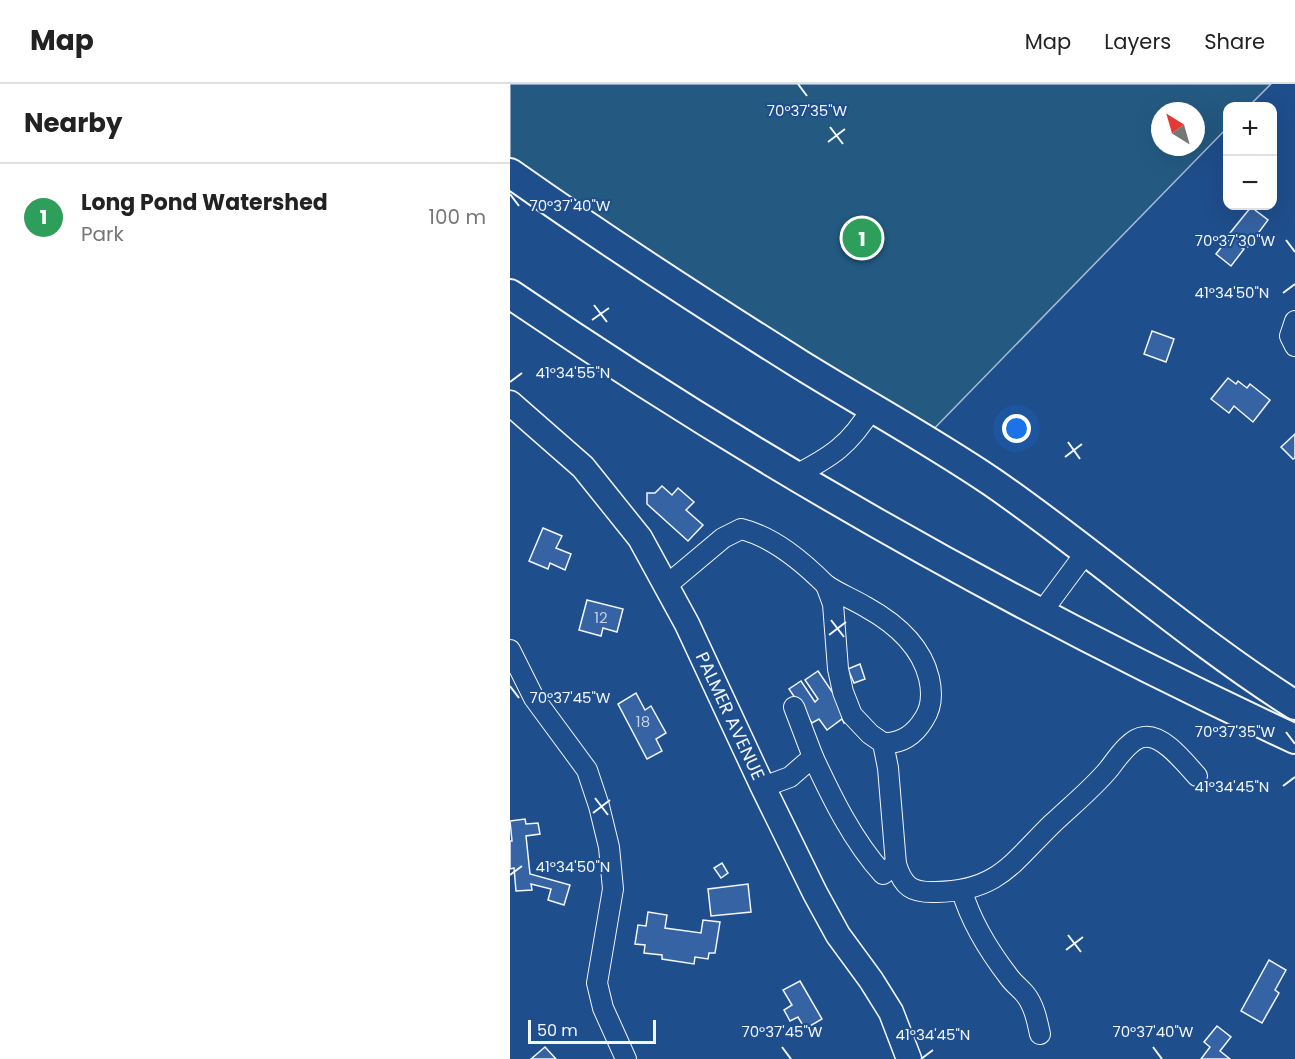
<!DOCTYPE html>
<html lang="en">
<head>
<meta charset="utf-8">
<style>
	:root { --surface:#fff; --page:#f6f6f6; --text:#222; --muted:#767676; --line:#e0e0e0; --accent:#856535 }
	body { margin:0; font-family:Poppins,sans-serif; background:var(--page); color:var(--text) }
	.controls { position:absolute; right:18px; top:18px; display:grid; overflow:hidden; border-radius:12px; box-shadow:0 6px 24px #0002 }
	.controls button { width:54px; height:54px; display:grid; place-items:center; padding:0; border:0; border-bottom:2px solid var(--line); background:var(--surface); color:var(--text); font:30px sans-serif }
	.compass { position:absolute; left:641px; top:18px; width:54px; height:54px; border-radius:50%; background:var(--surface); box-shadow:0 6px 24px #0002; rotate:323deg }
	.scale { position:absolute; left:18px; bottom:15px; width:128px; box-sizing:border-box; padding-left:6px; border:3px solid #f2f6ff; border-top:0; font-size:16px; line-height:21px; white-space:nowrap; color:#f2f6ff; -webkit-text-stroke:4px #1f4e8c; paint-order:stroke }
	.you { position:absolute; left:507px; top:345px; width:21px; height:21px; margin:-15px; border:4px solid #fff; border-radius:50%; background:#1a73e8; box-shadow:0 0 0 9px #1a73e833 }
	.badge { display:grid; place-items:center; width:39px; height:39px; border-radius:50%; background:var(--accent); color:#fff; font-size:20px; font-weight:700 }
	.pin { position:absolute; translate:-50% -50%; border:3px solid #fff; box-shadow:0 2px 6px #0006 }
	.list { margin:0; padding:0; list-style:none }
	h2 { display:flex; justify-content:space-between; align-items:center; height:78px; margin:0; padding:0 24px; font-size:26px }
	h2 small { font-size:20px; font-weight:400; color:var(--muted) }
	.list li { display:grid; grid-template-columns:39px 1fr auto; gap:18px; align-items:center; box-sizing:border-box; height:108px; padding:0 24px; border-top:2px solid var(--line) }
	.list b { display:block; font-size:22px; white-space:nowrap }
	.list p { margin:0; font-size:20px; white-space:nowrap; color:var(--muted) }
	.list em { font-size:20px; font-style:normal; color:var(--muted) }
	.map { position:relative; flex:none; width:785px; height:975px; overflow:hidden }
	header { display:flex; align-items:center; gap:36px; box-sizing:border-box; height:84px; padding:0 30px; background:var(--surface); border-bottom:2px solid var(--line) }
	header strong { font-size:28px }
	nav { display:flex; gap:33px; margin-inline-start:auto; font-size:21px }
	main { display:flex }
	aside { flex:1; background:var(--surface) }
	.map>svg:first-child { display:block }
</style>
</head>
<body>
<header>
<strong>Map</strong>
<nav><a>Map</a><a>Layers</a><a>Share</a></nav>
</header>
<main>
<aside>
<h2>Nearby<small></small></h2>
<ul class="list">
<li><span class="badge" style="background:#2e9e5b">1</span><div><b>Long Pond Watershed</b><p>Park</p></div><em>100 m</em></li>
</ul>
</aside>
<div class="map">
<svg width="785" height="975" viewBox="0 0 785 975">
	<rect width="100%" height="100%" fill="#1f4e8c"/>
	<path fill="#245a82" stroke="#a8bbd7" stroke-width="1.5" fill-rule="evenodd" d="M0 0H761L739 22H718L717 44 414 355 0 89ZM650 27H686V63H650Z"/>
	<g fill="#3563a3" stroke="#f2f6ff" stroke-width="1.5">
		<path d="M741 123 758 136 738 163 734 160 732 164 734 165 721 182 706 170 717 156 720 158 725 153 720 149Z"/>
		<path d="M642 247 664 255 656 278 634 270Z"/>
		<path d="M718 294 726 300 728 297 737 304 740 300 760 316 743 338 724 322 719 329 701 315Z"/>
		<path d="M785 350V374L783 375 771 363Z"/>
		<path d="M152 402 162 411 168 404 184 418 176 426 193 441 178 457 137 420V409H145Z"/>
		<path d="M33 444 52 452 46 464 61 470 55 486 40 479 38 485 19 477Z"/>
		<path d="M77 516 113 525 107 548 93 544 91 552 69 546Z"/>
		<path d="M350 580 355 595 344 599 338 585Z"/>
		<path d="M308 587 340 634 334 639 332 635 317 646 309 635 302 639 279 605 291 597 305 618 308 615 295 596Z"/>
		<path d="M126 609 135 626 141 622 156 649 146 655 152 667 137 675 108 620Z"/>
		<path d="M15 735 16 740 28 739 30 750 16 752 20 790 60 801 54 821 38 816 41 805 21 800 22 806 6 807 4 784 0 785V757H2L0 737Z"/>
		<path d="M212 779 218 789 211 794 204 784Z"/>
		<path d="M238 800 241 828 201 832 198 805Z"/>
		<path d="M138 828 157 831 155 844 191 849 193 836 210 838 205 869H199L198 875 185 873 184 880 152 875V871L134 869 135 861 125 860 128 841 136 842Z"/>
		<path d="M759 876 776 886 765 906 769 909 752 939 731 927Z"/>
		<path d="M290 897 312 935 295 945 288 933 280 937 274 926 282 921 273 906Z"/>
		<path d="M707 942 721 953 710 967 720 975H691L700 963 694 958Z"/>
		<path d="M35 963 46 975H21Z"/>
	</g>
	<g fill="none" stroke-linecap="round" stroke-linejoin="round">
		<g stroke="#f2f6ff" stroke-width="22">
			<g id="minor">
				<path d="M785 237 780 252 785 262"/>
				<path d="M284 392C321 373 340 361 362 324"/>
				<path d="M157 501 213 454 231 445C264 453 293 478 316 501"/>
				<path d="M531 529 577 467"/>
				<path d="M0 566 24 614 77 686 89 722 99 763 103 805 87 899 93 924 116 975"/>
				<path d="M284 623 303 673"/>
				<path d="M373 659 360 650 342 631 333 608 328 585 323 520 316 501C331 511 341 514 356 523 385 539 411 561 419 594 422 607 422 623 414 635 405 650 392 660 373 659L378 684 386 780"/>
				<path d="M253 703 280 693 303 673C322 714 343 757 373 790L386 780C393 803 402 809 426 808 488 807 502 779 542 740 561 722 581 706 598 686 606 676 620 654 634 653 653 650 675 679 687 692"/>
				<path d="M452 807C461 838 479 867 499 893 504 900 510 904 515 910 524 921 527 936 530 950"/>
			</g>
		</g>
		<g stroke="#f2f6ff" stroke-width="27">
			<path id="major" d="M0 319 73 383 130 454 177 540 253 703 305 809 328 851 361 896 381 928 399 975"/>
		</g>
		<g stroke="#f2f6ff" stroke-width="32">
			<g id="highway">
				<path d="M0 89C95 156 192 219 291 281 354 320 420 356 482 398 585 469 679 554 785 621"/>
				<path d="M0 210C249 380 512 528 785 655"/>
			</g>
		</g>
		<use href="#minor" stroke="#1f4e8c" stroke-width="20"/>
		<use href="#major" stroke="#1f4e8c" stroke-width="24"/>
		<use href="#highway" stroke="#1f4e8c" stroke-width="28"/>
	</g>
	<path fill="none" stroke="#f2f6ff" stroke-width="2" d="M288 0 297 12M320 43 333 60M318 58 335 45M0 110 9 122M776 156 785 168M773 209 785 200M84 221 97 238M82 236 99 224M0 298 12 289M558 358 570 375M555 373 572 360M321 536 334 553M319 551 336 538M0 602 9 614M776 648 785 660M773 702 785 693M85 714 98 731M83 729 100 716M0 791 12 782M558 851 571 868M556 866 573 853M272 963 281 975M643 963 652 975M411 975 423 966"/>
	<g text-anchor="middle" stroke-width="4.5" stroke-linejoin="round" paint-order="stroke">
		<g font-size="15" fill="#c3d1e8">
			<text x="91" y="539">12</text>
			<text x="133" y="643">18</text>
		</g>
		<g font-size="18" fill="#f2f6ff" stroke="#1f4e8c">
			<text transform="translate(220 632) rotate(65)" y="6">PALMER AVENUE</text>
		</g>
	</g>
	<g font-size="15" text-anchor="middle" fill="#f2f6ff" stroke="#1f4e8c" stroke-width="4.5" stroke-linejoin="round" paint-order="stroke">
		<text x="297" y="32">70°37'35"W</text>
		<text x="60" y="127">70°37'40"W</text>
		<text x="725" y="162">70°37'30"W</text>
		<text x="722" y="214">41°34'50"N</text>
		<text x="63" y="294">41°34'55"N</text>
		<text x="60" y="619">70°37'45"W</text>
		<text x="725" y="653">70°37'35"W</text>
		<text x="722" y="708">41°34'45"N</text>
		<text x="63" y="788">41°34'50"N</text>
		<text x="272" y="953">70°37'45"W</text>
		<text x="643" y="953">70°37'40"W</text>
		<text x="423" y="956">41°34'45"N</text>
	</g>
</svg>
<div class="controls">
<button>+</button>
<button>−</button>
</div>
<svg class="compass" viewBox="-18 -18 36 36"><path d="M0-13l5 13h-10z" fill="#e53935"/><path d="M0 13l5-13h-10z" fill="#767676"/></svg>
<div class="scale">50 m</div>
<div class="you"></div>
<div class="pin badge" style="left:352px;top:154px;background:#2e9e5b">1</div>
</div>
</main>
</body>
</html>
